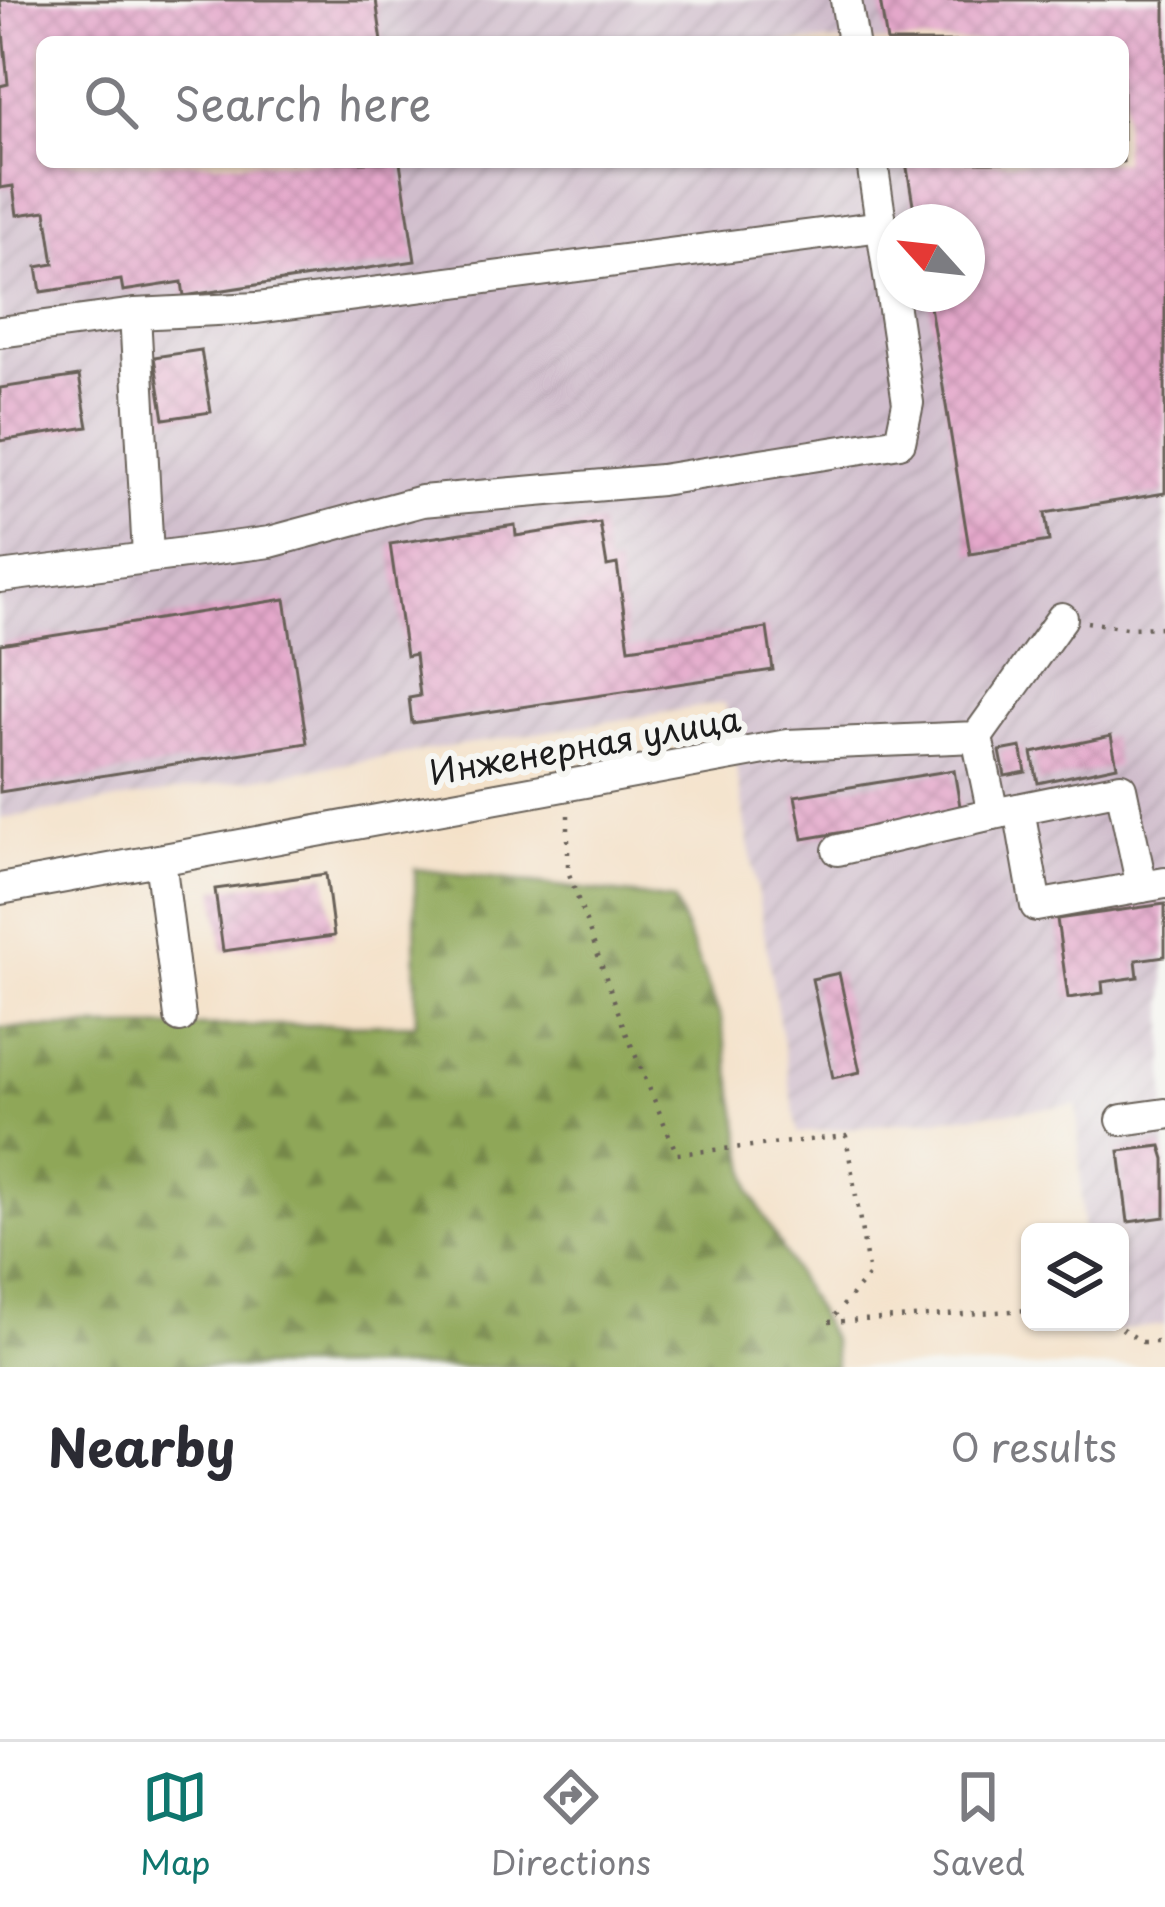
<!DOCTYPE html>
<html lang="en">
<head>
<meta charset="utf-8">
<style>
	:root { --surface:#fff; --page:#f7f7f7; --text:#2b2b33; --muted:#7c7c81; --line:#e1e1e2; --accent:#0f766e }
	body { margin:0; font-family:"Playpen Sans",sans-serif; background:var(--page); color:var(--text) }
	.controls { position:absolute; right:36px; bottom:36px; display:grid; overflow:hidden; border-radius:18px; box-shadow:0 3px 9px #0004 }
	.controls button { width:108px; height:108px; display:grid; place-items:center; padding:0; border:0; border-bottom:3px solid var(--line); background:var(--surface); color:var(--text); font:60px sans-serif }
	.compass { position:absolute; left:877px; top:204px; width:108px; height:108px; border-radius:50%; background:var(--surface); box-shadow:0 3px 9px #0004; rotate:297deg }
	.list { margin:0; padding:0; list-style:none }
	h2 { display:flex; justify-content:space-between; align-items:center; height:156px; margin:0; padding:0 48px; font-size:51px }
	h2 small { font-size:39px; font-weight:400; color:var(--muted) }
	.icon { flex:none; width:66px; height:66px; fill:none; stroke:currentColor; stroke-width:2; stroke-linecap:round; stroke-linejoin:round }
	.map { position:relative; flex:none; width:1165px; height:1367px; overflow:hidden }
	.search { position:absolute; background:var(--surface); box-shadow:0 3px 9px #0004; left:36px; right:36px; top:36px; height:132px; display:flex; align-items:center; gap:30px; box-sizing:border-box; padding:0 42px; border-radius:18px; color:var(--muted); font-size:45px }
	.sheet { height:372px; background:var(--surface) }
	nav { display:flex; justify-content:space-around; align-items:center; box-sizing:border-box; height:168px; border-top:3px solid var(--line); background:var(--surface); font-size:33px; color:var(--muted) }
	nav a { display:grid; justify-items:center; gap:6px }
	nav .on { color:var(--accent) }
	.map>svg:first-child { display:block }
</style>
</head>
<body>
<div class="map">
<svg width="1165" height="1367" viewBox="0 0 1165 1367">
	<defs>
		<pattern id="industrial-furrows" width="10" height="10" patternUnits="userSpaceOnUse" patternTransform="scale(3)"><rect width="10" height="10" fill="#d0bdcc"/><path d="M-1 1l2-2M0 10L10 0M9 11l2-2" fill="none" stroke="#b2a2af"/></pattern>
		<pattern id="forest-firs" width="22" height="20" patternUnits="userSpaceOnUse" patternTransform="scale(3)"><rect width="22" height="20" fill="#8fa759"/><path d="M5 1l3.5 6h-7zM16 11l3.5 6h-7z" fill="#748749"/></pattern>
		<pattern id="building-cross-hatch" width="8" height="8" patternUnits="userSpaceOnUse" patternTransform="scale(3)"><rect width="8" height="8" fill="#e4a7ca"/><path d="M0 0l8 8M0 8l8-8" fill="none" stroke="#c38fad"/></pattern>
	</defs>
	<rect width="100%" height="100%" fill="#f6f6f2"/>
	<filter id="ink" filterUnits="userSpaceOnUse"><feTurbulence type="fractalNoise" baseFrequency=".00833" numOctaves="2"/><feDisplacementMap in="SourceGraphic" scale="24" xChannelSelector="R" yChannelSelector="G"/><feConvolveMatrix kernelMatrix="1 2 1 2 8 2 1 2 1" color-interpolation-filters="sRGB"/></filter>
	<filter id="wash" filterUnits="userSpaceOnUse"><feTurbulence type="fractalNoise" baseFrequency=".004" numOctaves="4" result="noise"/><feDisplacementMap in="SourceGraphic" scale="48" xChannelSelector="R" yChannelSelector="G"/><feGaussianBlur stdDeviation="2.7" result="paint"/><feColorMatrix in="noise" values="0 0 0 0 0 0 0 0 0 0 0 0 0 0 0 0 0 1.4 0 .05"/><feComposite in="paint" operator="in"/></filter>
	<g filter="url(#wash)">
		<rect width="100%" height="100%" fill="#f4e0c6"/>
		<path fill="url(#industrial-furrows)" fill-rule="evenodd" d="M0 0H1165V1325L1088 1334 1087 1322H1120V1232H1083L1077 1105 798 1133 725 703 0 819ZM42 42H1123V162H42ZM895 222H967V294H895Z"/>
		<path fill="url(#forest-firs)" stroke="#56623a" stroke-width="3" d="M415 869 674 900 721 1019 751 1192 832 1340 836 1367H0V1028L416 1024Z"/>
		<g id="blocks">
			<g fill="url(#building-cross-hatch)">
				<path d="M0 0H376L382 42H42V162H400L415 261 184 296 182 282 123 291 121 280 41 292 37 267 54 264 46 211 17 215 13 186 0 188V86L8 84Z"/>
				<path d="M880 0H1165V493L1045 513 1049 541 970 554 928 294H967V222H916L906 162H1123V42H887Z"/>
				<path d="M201 350 211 412 164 419 154 357Z"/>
				<path d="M79 376 88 427 0 441V388Z"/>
				<path d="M600 523 607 566 617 564 629 648 767 628 773 670 412 723 409 698 420 696 415 654 406 656 390 544 515 525 516 536Z"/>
				<path d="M285 599 307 743 0 792V644Z"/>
				<path d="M1111 736 1117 766 1038 783 1032 753Z"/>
				<path d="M1021 747 1026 772 1005 776 1000 751Z"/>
				<path d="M954 770 961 812 803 839 795 796Z"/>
				<path d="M326 874 334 936 223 951 215 889Z"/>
				<path d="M1165 904V956L1136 960 1138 977 1102 982 1103 993 1068 998 1057 919Z"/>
				<path d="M839 973 860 1072 833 1078 812 979Z"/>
				<path d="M1161 1146 1165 1159V1217L1128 1222 1119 1151Z"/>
			</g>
		</g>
	</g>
	<g filter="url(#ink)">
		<use href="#blocks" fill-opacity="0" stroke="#686158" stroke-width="3"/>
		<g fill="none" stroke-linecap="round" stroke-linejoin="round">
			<g stroke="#686158" stroke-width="34">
				<g id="minor">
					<path d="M846 0 853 42"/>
					<path d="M135 314 257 308 882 226"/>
					<path d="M0 332 135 314 148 556"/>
					<path d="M0 577 270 542 422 501 661 480 900 442 908 403 872 162"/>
					<path d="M1019 809 1036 906 1142 887"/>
					<path d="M993 814 1121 788 1142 887 1165 883"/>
					<path d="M838 850 993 814 977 737"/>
					<path d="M160 860 180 1017"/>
					<path d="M0 889 787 745 977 737 1062 618"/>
					<path d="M1122 1120 1165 1114"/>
				</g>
			</g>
			<g stroke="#686158" stroke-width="4.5" stroke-dasharray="3 9" stroke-linecap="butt">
				<path d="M1087 622 1126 628 1165 627"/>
				<path d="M568 815V871L624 1028 677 1154 846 1136 869 1275 829 1322 1030 1310"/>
				<path d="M1112 1322 1142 1342H1165"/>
			</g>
			<use href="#minor" stroke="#fff" stroke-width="30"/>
		</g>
	</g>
	<g text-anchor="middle" stroke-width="12" stroke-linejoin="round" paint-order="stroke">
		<g font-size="33" fill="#1c1c1c" stroke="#f6f6f2">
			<text transform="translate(585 746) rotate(-10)" y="12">Инженерная улица</text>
		</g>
	</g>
</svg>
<div class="controls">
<button><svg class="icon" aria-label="layers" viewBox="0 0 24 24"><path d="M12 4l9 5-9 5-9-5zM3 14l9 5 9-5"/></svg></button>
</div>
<svg class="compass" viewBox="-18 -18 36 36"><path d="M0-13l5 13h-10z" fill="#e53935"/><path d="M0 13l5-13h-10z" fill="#7c7c81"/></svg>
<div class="search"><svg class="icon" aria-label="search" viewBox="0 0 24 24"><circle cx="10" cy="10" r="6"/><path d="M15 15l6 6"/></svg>Search here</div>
</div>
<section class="sheet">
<h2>Nearby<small>0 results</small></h2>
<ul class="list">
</ul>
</section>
<nav>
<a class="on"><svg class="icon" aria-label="map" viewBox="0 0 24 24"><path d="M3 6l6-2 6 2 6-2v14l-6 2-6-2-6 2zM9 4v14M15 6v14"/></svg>Map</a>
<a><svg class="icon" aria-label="directions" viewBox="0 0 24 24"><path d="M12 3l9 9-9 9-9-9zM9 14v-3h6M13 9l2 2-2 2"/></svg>Directions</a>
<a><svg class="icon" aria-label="saved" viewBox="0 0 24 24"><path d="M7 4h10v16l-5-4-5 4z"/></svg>Saved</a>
</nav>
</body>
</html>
